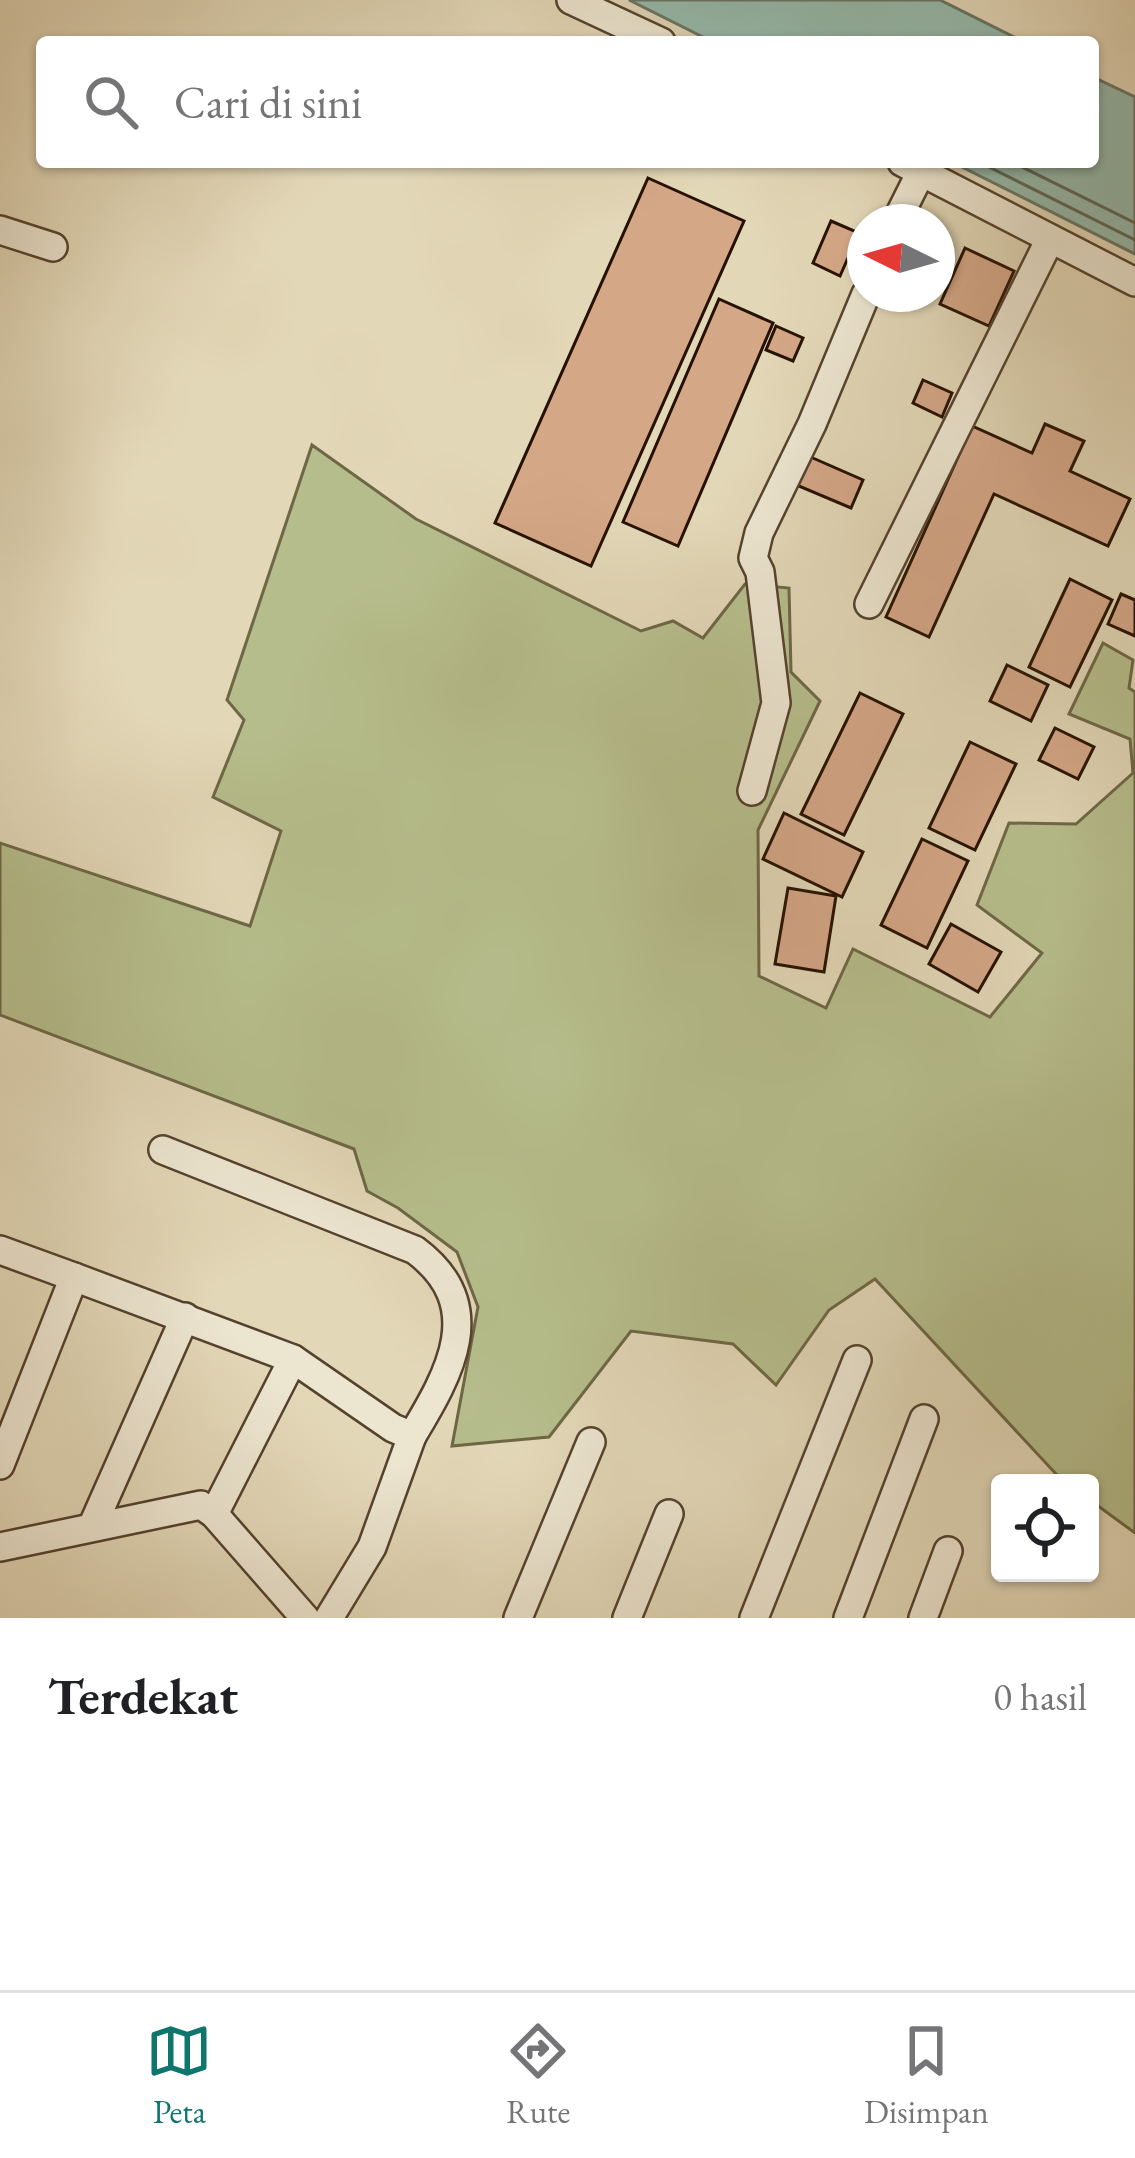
<!DOCTYPE html>
<html lang="id">
<head>
<meta charset="utf-8">
<style>
	:root { --surface:#fff; --page:#f6f6f6; --text:#202124; --muted:#757577; --line:#e0e0e0; --accent:#0f766e }
	body { margin:0; font-family:"EB Garamond",serif; background:var(--page); color:var(--text) }
	.controls { position:absolute; right:36px; bottom:36px; display:grid; overflow:hidden; border-radius:12px; box-shadow:0 3px 9px #0004 }
	.controls button { width:108px; height:108px; display:grid; place-items:center; padding:0; border:0; border-bottom:3px solid var(--line); background:var(--surface); color:var(--text); font:60px sans-serif }
	.compass { position:absolute; left:847px; top:204px; width:108px; height:108px; border-radius:50%; background:var(--surface); box-shadow:0 3px 9px #0004; rotate:275deg }
	.list { margin:0; padding:0; list-style:none }
	h2 { display:flex; justify-content:space-between; align-items:center; height:156px; margin:0; padding:0 48px; font-size:51px }
	h2 small { font-size:39px; font-weight:400; color:var(--muted) }
	.icon { flex:none; width:66px; height:66px; fill:none; stroke:currentColor; stroke-width:2; stroke-linecap:round; stroke-linejoin:round }
	.map { position:relative; flex:none; width:1135px; height:1618px; overflow:hidden }
	.search { position:absolute; background:var(--surface); box-shadow:0 3px 9px #0004; left:36px; right:36px; top:36px; height:132px; display:flex; align-items:center; gap:30px; box-sizing:border-box; padding:0 42px; border-radius:12px; color:var(--muted); font-size:45px }
	.sheet { height:372px; background:var(--surface) }
	nav { display:flex; justify-content:space-around; align-items:center; box-sizing:border-box; height:168px; border-top:3px solid var(--line); background:var(--surface); font-size:33px; color:var(--muted) }
	nav a { display:grid; justify-items:center; gap:6px }
	nav .on { color:var(--accent) }
	.map>svg:first-child { display:block }
</style>
</head>
<body>
<div class="map">
<svg width="1135" height="1618" viewBox="0 0 1135 1618">
	<rect width="100%" height="100%" fill="#e2d7b7"/>
	<filter id="stains"><feTurbulence type="fractalNoise" baseFrequency=".00167" numOctaves="4"/><feColorMatrix values="0 0 0 0 .2 0 0 0 0 .09 0 0 0 0 .02 0 0 0 .5 -.17"/></filter>
	<radialGradient id="worn" r=".72"><stop offset=".6" stop-color="#630" stop-opacity="0"/><stop offset="1" stop-color="#630" stop-opacity=".3"/></radialGradient>
	<path fill="#b6bd8c" stroke="#6e6746" stroke-width="3" d="M312 445 416 519 641 631 673 621 703 638 745 584 789 588 791 672 820 701 758 830 759 976 826 1008 853 949 990 1017 1042 953 977 905 1009 823 1076 824 1133 773 1130 739 1069 714 1103 643 1133 660 1129 688 1135 692V1533L1090 1500V1483H1068L1056 1474 875 1279 829 1310 776 1385 733 1344 631 1331 549 1437 452 1446 478 1307 457 1252 398 1208 367 1191 354 1149 0 1015V843L250 926 281 831 213 797 244 720 227 700Z"/>
	<g fill="#95baac" stroke="#697667" stroke-width="3">
		<path d="M629 0H940L1024 42H713Z"/>
		<path d="M1093 77 1135 97V254L952 162H1093Z"/>
	</g>
	<g fill="none" stroke-linecap="round" stroke-linejoin="round">
		<g stroke="#5e6656" stroke-width="3">
			<path d="M979 162 1135 240"/>
			<path d="M1012 162 1135 223"/>
		</g>
	</g>
	<g fill="#d4a787" stroke="#261100" stroke-width="3">
		<path d="M648 178 744 221 591 566 495 523Z"/>
		<path d="M831 221 859 233 840 276 813 263Z"/>
		<path d="M965 248 1014 271 989 326 940 304Z"/>
		<path d="M719 299 773 323 678 546 623 522Z"/>
		<path d="M776 326 803 338 793 361 766 350Z"/>
		<path d="M923 380 952 393 942 417 913 403Z"/>
		<path d="M1045 424 1084 441 1070 471 1130 499 1108 546 994 494 929 637 886 617 972 426 1032 453Z"/>
		<path d="M806 455 863 480 851 508 794 484Z"/>
		<path d="M1070 579 1112 600 1070 687 1029 667Z"/>
		<path d="M1121 594 1135 600V636L1108 624Z"/>
		<path d="M1007 665 1048 685 1031 721 990 701Z"/>
		<path d="M860 693 903 714 844 835 801 814Z"/>
		<path d="M1055 728 1094 747 1078 779 1039 760Z"/>
		<path d="M970 742 1016 764 975 850 929 828Z"/>
		<path d="M784 813 863 852 842 897 763 859Z"/>
		<path d="M922 839 968 861 927 948 881 925Z"/>
		<path d="M788 888 836 896 824 972 775 964Z"/>
		<path d="M951 924 1001 952 978 992 929 964Z"/>
	</g>
	<g fill="none" stroke-linecap="round" stroke-linejoin="round">
		<g stroke="#55422e" stroke-width="32">
			<g id="minor">
				<path d="M571 0 661 42"/>
				<path d="M902 162 1135 282"/>
				<path d="M896 222 921 172"/>
				<path d="M0 230 53 247"/>
				<path d="M869 604 1050 239"/>
				<path d="M752 791 776 703 760 572 753 558 759 533 812 424 866 294"/>
				<path d="M163 1150 415 1250C489 1305 450 1373 412 1436"/>
				<path d="M0 1250 74 1277"/>
				<path d="M0 1465 74 1277 293 1359 393 1428 412 1436 372 1547 329 1618"/>
				<path d="M214 1514 293 1359"/>
				<path d="M92 1527 185 1317"/>
				<path d="M0 1547 201 1505 214 1514 305 1618"/>
				<path d="M518 1618 591 1442"/>
				<path d="M627 1618 669 1514"/>
				<path d="M754 1618 857 1360"/>
				<path d="M848 1618 924 1419"/>
				<path d="M923 1618 948 1551"/>
			</g>
		</g>
		<use href="#minor" stroke="#ece5d0" stroke-width="27"/>
	</g>
	<rect width="100%" height="100%" filter="url(#stains)"/>
	<rect width="100%" height="100%" fill="url(#worn)"/>
</svg>
<div class="controls">
<button><svg class="icon" aria-label="locate" viewBox="0 0 24 24"><circle cx="12" cy="12" r="6"/><path d="M12 2v4M12 18v4M2 12h4M18 12h4"/></svg></button>
</div>
<svg class="compass" viewBox="-18 -18 36 36"><path d="M0-13l5 13h-10z" fill="#e53935"/><path d="M0 13l5-13h-10z" fill="#757577"/></svg>
<div class="search"><svg class="icon" aria-label="search" viewBox="0 0 24 24"><circle cx="10" cy="10" r="6"/><path d="M15 15l6 6"/></svg>Cari di sini</div>
</div>
<section class="sheet">
<h2>Terdekat<small>0 hasil</small></h2>
<ul class="list">
</ul>
</section>
<nav>
<a class="on"><svg class="icon" aria-label="map" viewBox="0 0 24 24"><path d="M3 6l6-2 6 2 6-2v14l-6 2-6-2-6 2zM9 4v14M15 6v14"/></svg>Peta</a>
<a><svg class="icon" aria-label="directions" viewBox="0 0 24 24"><path d="M12 3l9 9-9 9-9-9zM9 14v-3h6M13 9l2 2-2 2"/></svg>Rute</a>
<a><svg class="icon" aria-label="saved" viewBox="0 0 24 24"><path d="M7 4h10v16l-5-4-5 4z"/></svg>Disimpan</a>
</nav>
</body>
</html>
